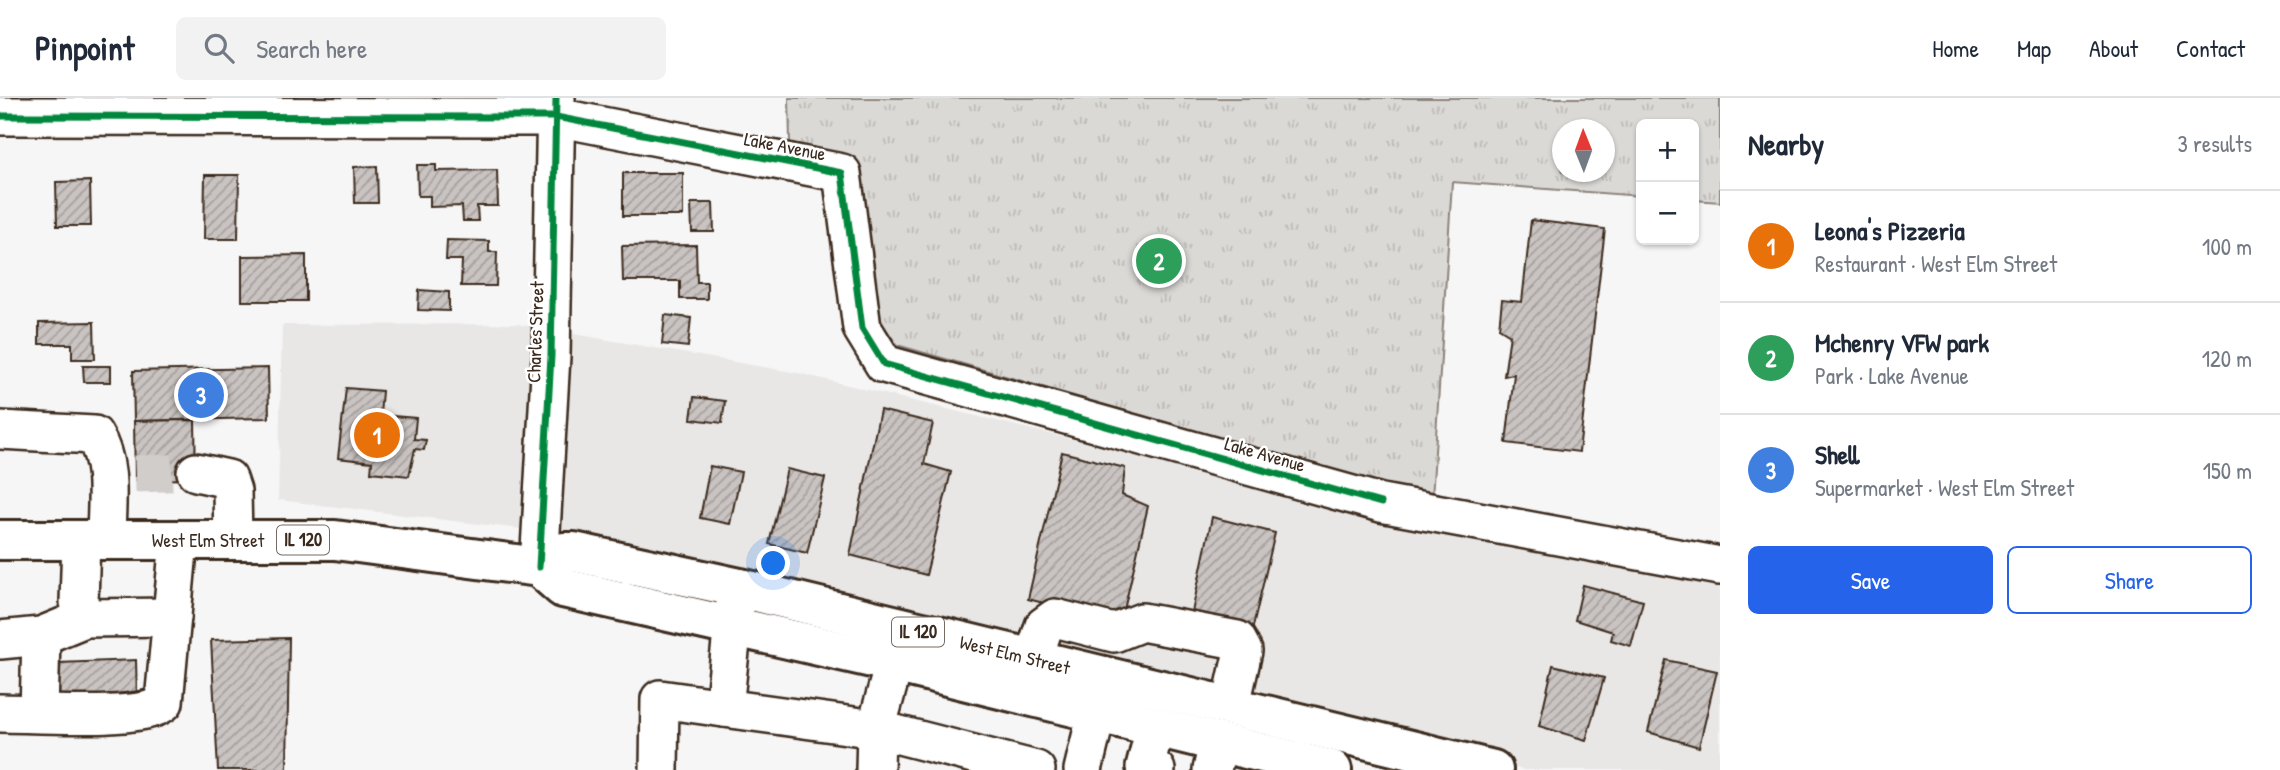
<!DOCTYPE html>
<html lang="en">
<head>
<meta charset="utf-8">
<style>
	:root { --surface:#fff; --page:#f2f2f3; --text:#1f2937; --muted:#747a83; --line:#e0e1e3; --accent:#2563eb }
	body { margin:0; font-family:"Patrick Hand",sans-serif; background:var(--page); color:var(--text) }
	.controls { position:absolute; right:21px; top:21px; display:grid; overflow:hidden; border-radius:10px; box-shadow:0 2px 5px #0004 }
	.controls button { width:63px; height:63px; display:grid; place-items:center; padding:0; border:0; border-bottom:2px solid var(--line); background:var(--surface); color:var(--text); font:35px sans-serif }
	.compass { position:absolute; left:1552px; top:21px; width:63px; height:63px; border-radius:50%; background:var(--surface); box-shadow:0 2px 5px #0004; rotate:359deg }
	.you { position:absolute; left:774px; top:466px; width:24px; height:24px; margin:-18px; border:5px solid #fff; border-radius:50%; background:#1a73e8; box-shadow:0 0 0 10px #1a73e833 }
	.badge { display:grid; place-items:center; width:46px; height:46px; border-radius:50%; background:var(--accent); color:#fff; font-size:23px; font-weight:700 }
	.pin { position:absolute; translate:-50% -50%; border:4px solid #fff; box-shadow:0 2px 7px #0006 }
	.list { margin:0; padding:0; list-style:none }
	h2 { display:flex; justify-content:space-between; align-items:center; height:91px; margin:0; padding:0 28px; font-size:30px }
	h2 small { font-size:23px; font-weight:400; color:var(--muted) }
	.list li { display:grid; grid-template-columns:46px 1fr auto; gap:21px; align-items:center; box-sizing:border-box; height:112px; padding:0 28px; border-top:2px solid var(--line) }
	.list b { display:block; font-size:26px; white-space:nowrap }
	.list p { margin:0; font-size:23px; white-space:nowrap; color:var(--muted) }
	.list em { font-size:23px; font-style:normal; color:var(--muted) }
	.actions { display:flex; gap:14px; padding:21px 28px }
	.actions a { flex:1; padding:16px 0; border:2px solid var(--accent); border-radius:10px; text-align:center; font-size:24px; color:var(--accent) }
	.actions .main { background:var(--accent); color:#fff }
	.icon { flex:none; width:38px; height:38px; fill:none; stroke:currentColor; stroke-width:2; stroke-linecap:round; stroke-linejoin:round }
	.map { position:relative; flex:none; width:1720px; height:672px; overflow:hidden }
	header { display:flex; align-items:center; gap:42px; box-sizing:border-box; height:98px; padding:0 35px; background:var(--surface); border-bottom:2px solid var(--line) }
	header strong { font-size:33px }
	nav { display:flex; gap:38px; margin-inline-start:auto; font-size:24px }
	.search { width:490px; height:63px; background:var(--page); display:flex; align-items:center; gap:18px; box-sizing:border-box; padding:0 24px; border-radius:10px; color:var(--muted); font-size:26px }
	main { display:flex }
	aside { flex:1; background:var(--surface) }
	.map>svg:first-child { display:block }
</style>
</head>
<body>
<header>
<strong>Pinpoint</strong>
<div class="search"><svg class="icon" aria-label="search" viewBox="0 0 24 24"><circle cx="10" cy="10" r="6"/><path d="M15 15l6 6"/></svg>Search here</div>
<nav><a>Home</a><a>Map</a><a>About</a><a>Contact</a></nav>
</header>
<main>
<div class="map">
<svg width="1720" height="672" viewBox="0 0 1720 672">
	<defs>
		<pattern id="park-tufts" width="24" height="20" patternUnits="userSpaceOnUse" patternTransform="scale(1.75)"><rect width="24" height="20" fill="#dbd9d6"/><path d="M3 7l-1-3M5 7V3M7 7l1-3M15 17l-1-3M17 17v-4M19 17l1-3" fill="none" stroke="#bdbab7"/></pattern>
		<pattern id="building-hatch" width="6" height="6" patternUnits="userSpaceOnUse" patternTransform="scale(1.75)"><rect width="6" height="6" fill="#c9c3c1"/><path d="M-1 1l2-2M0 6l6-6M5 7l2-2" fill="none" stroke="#a49f9c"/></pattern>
	</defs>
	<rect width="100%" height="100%" fill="#f7f6f6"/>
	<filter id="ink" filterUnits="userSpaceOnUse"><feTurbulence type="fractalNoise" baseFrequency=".0143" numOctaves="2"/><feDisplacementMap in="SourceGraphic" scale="14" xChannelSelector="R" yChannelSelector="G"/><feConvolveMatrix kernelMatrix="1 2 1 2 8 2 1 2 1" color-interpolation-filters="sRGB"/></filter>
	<g filter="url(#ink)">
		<path fill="#e9e7e6" d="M517 226 798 275 1419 425 1720 488V672H1524L521 431 278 402 282 227Z"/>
		<path fill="url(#park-tufts)" stroke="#8b827a" stroke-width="2" fill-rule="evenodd" d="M789 0H1720V104L1694 102V26H1641V98L1452 84 1432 401 897 247 879 221 858 69 790 44ZM1562 32H1604V74H1562Z"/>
		<g fill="url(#building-hatch)" stroke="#3b2a1e" stroke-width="2">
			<path d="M417 67H436V73L497 72 498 108H477L478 123H463L462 108 430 109V98H418Z"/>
			<path d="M377 68 378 105H355L354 69Z"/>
			<rect x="623" y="75" width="60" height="43"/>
			<path d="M205 77H239L238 141H204Z"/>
			<path d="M90 83 91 128H57L56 84Z"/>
			<path d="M691 105H713L714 134H692Z"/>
			<path d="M1531 122 1605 131 1579 354 1506 345 1514 276 1504 278 1510 237 1499 230 1502 202 1522 204Z"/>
			<path d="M447 142 489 143V154H497L496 188H461L462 162H446Z"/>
			<path d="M696 147 697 184H707V201H680V183H623L622 148Z"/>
			<path d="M306 157V203H242V158Z"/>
			<path d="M419 192 449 194V213L418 212Z"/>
			<path d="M665 217 691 220 688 249 662 246Z"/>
			<path d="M94 224 95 261H72V246H39V225Z"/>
			<path d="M83 268H111V284H84Z"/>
			<path d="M268 270 269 320 134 323 133 273Z"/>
			<path d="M346 290 382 293 380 317 416 320 414 341 426 342 424 352 415 351 409 378 371 374 372 364 338 360Z"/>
			<path d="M694 299 725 303 722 325 691 321Z"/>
			<path d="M880 312 933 325 924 366 951 374 926 477 850 457Z"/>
			<path d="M195 322 196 381 135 382 134 323Z"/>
			<path d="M1062 354 1125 370 1122 397 1148 408 1121 525 1028 501Z"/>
			<path d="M710 368 741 374 730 426 700 420Z"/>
			<path d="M787 371 825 380 807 455 769 446Z"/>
			<path d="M1212 419 1275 435 1252 533 1191 519Z"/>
			<path d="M1583 487 1643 503 1631 548 1611 542 1613 534 1575 522Z"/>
			<path d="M289 540 287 672H218L211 542Z"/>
			<path d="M136 562 137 602 59 605 58 565Z"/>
			<path d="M1666 562 1717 573 1699 649 1648 634Z"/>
			<path d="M1553 567 1604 580 1586 642 1539 628Z"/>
		</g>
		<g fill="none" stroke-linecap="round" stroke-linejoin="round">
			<path stroke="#d1cdcb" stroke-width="37" stroke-dasharray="37 18" stroke-linecap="butt" d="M135 376 196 374"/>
			<g stroke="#3b2a1e" stroke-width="42">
				<g id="minor">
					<path d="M0 18 556 19 842 75 862 230 884 266 1381 405 1720 468"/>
					<path d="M0 332 94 337C113 367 106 407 106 442"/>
					<path d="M196 374 228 381 232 393 233 442"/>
					<path d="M81 442 79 504 85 520"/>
					<path d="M539 469 551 258 556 0"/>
					<path d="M0 542 41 538 85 520 172 519"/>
					<path d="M1024 590 1044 528 1055 520 1114 535 1142 524 1237 542 1243 553 1231 607"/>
					<path d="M724 610 876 631 1036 672"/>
					<path d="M0 615C31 615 146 623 164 604L179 442"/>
					<path d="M39 615 41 538"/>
					<path d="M1155 630 1145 669 1156 672"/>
					<path d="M659 672 660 601 724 610 736 497"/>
					<path d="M875 672 876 631 902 537"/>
					<path d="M1083 672 1104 585"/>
					<path d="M1212 672 1218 645"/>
				</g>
			</g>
			<g stroke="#3b2a1e" stroke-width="44">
				<g id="major">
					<path id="s1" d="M0 442H335L539 469 563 490 894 565 1332 672"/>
					<path id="s2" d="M539 469 563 454H574L740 490 1493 672"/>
				</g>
			</g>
			<use href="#minor" stroke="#fff" stroke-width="37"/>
			<use href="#major" stroke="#fff" stroke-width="38"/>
			<g stroke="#fff" stroke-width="11">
				<g id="cycleway">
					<path d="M0 18 556 19 842 75 862 230 884 266 1381 405"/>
					<path d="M539 469 551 258 556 0"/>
				</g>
			</g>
			<use href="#cycleway" stroke="#00873e" stroke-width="7"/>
		</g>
	</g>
	<g text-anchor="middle" stroke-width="5" stroke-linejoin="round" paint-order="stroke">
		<g fill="#fff" stroke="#766a62" stroke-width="2">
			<rect x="277" y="427.5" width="52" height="29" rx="5"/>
			<rect x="892" y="519.5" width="52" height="29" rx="5"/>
		</g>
		<g font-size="18" font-weight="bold" fill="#3b2a1e">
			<text x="303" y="448">IL 120</text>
			<text x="918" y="540">IL 120</text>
		</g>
		<g font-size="19" fill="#3b2a1e" stroke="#fff">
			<text transform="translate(785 48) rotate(11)" y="7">Lake Avenue</text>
			<text transform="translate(535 234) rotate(-88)" y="7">Charles Street</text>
			<text transform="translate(1265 356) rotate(16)" y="7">Lake Avenue</text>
			<text dy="7" stroke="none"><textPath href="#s1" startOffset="208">West Elm Street</textPath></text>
			<text dy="7" stroke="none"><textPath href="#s2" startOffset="492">West Elm Street</textPath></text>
		</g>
	</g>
</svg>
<div class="controls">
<button>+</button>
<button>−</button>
</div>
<svg class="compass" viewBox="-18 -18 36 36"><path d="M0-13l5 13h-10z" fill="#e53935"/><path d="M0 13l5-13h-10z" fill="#747a83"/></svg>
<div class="you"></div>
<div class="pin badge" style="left:377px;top:337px;background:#e8710a">1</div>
<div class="pin badge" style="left:1159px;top:163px;background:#2e9e5b">2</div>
<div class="pin badge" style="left:201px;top:297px;background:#3f7fe0">3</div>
</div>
<aside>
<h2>Nearby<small>3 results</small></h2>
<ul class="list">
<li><span class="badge" style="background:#e8710a">1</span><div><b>Leona's Pizzeria</b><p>Restaurant · West Elm Street</p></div><em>100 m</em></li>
<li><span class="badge" style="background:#2e9e5b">2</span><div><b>Mchenry VFW park</b><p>Park · Lake Avenue</p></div><em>120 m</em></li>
<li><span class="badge" style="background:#3f7fe0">3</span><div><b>Shell</b><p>Supermarket · West Elm Street</p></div><em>150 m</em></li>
</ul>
<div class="actions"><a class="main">Save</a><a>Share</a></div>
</aside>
</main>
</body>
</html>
